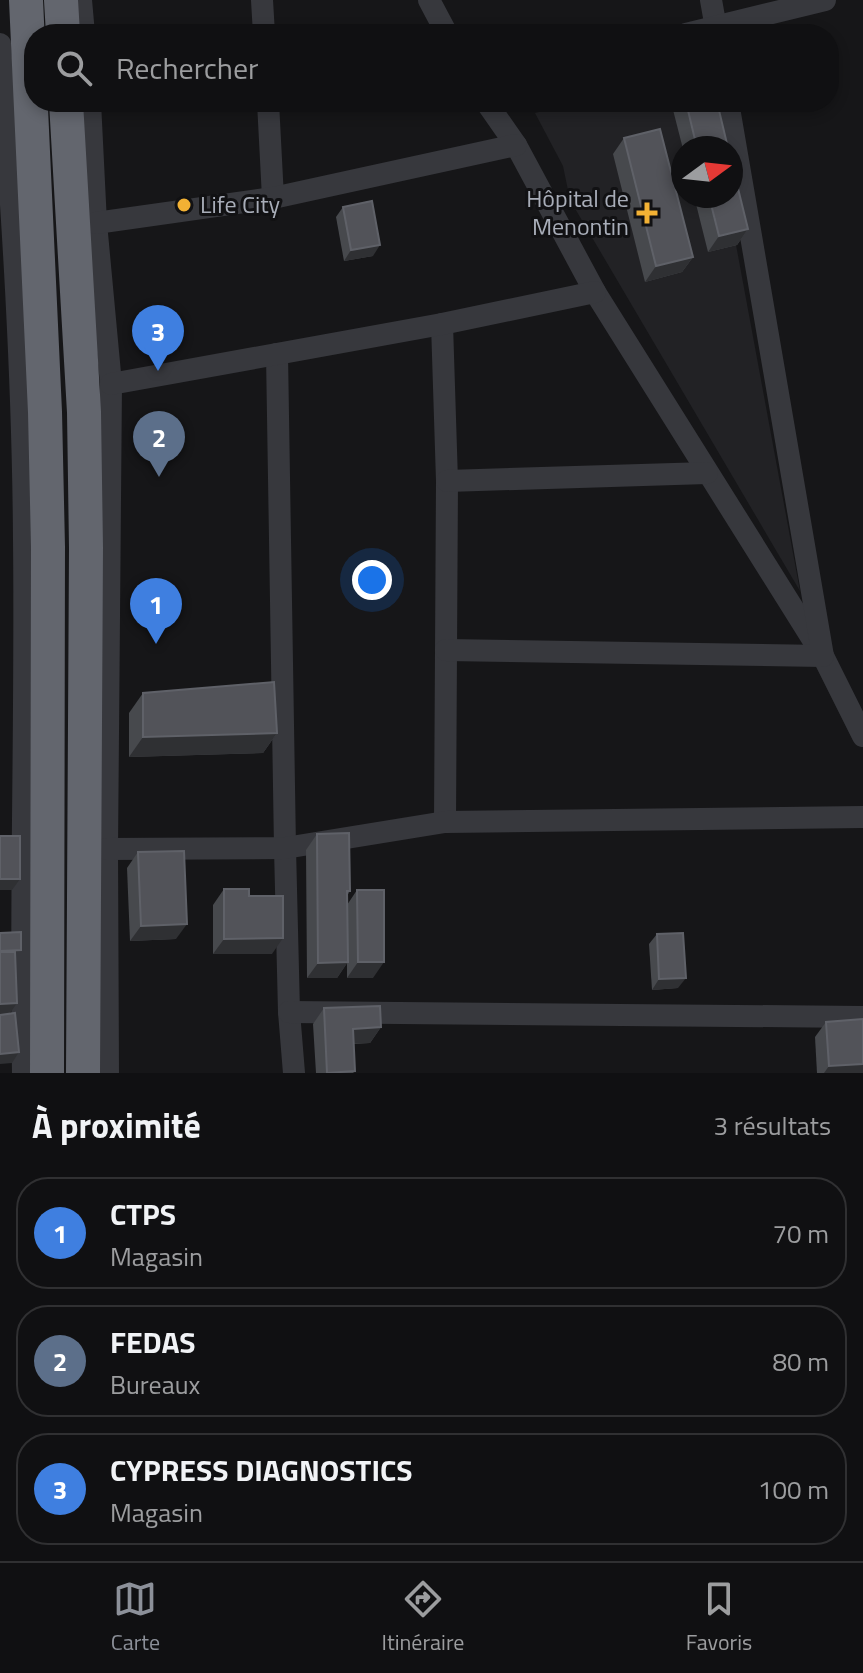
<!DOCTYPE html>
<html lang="fr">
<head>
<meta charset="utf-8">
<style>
	:root { --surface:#101012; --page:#19191b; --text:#f1f3f6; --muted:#9c9d9f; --line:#303032; --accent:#8c9099 }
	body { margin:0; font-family:"Titillium Web",sans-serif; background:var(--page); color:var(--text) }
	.compass { position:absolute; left:671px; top:136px; width:72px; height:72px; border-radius:50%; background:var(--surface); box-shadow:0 4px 12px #0003; rotate:75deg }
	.you { position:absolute; left:372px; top:580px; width:28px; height:28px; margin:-20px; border:6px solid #fff; border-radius:50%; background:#1a73e8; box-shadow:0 0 0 12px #1a73e833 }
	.badge { display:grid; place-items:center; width:52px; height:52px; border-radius:50%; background:var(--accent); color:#fff; font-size:26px; font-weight:700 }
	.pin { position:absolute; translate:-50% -66px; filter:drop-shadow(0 2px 4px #0008) }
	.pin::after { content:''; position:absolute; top:42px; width:28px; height:24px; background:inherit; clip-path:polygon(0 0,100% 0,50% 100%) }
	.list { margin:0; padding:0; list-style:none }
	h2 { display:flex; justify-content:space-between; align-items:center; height:104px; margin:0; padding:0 32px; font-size:34px }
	h2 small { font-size:26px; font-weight:400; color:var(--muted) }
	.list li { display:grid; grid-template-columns:52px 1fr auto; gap:24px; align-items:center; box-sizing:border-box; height:112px; margin:0 16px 16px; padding:0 16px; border:2px solid var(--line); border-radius:32px }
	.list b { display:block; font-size:30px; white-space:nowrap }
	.list p { margin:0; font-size:26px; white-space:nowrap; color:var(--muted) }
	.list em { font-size:26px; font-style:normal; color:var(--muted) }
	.icon { flex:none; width:44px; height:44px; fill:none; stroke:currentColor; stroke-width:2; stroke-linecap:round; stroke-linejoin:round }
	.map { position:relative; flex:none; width:863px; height:1073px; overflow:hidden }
	.search { position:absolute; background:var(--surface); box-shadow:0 4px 12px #0003; left:24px; right:24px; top:24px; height:88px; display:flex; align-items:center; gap:20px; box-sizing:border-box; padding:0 28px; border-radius:32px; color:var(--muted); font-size:30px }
	.sheet { height:488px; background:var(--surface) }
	nav { display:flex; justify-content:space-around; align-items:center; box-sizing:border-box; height:112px; border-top:2px solid var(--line); background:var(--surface); font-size:22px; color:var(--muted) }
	nav a { display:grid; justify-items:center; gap:4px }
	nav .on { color:var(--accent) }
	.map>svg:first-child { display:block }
</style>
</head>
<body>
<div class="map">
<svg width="863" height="1073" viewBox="0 0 863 1073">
	<rect width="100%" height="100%" fill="#161618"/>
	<path fill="#222225" d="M576 102H710L683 148V196H727L800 591 570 200 563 166 535 113Z"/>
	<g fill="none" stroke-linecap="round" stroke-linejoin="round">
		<g stroke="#37383d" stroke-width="22">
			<path d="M81 0 84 34"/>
			<path d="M262 0 264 34"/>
			<path d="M429 0 447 34"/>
			<path d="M711 0 717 34"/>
			<path d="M686 34 825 0"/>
			<path d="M0 44C12 209 23 374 24 540 26 718 20 895 23 1073"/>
			<path d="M90 102 96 223 111 384 107 849 108 1073"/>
			<path d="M268 102 273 198"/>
			<path d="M486 102 516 145 595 292 823 656 863 736"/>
			<path d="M96 223 273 198 516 145"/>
			<path d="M442 324 447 481 445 822"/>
			<path d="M277 354 285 848 289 1012 294 1073"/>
			<path d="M111 384 442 324 595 292"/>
			<path d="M447 481 707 473"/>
			<path d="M446 650 823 656 728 102"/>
			<path d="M107 849 285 848 445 822 863 817"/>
			<path d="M289 1012 863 1017"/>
		</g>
		<g stroke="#63666e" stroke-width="34">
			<path d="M26 0 45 412 48 547 47 1073"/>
			<path d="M61 0 63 34"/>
			<path d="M66 102 84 412 86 548 83 1073"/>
		</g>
	</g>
	<g fill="#47494d">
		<path d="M671 102H717L728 148H683V149Z"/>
		<path d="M624 138 693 257 682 272 645 282 613 154Z"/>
		<path d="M694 196H731L748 229 737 245 708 252Z"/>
		<path d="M343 207 373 256 344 261 336 217Z"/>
		<path d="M143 693 277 733 263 753 129 757V713Z"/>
		<path d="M317 834 350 891 347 896V905L357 890 373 978H347V963L337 978H307L306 850Z"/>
		<path d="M138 852 176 939 130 941 127 868Z"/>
		<path d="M224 889 249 896 272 954H213V905Z"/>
		<path d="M657 934 678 988 652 990 649 944Z"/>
		<path d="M324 1008 381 1027 370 1043 353 1044 355 1071 353 1073H316L313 1024Z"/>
		<path d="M826 1022 863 1073H817L815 1037Z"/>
	</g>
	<g fill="#2f3033">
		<path d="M748 229 737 245 708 252 719 236Z"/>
		<path d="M380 245 373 256 344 261 351 250Z"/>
		<path d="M693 257 682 272 645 282 656 266Z"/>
		<path d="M277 733 263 753 129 757 143 737Z"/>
		<path d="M0 879H20L12 890H0Z"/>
		<path d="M187 924 176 939 130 941 141 926Z"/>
		<path d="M283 938 272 954H213L224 939Z"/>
		<path d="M348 962 337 978H307L318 963Z"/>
		<path d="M358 962H384L373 978H347Z"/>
		<path d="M686 978 678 988 652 990 659 979Z"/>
		<path d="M17 1003 6 1019H0V1004Z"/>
		<path d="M381 1027 370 1043 342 1044 353 1029Z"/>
		<path d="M19 1052 12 1063 0 1064V1054Z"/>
		<path d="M863 1064V1073H824L829 1066Z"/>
	</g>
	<g fill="#525359" stroke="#5f6168" stroke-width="2">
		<path d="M686 102H717L728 148H697Z"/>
		<path d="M660 129 693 257 656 266 624 138Z"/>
		<path d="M731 160 748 229 719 236 709 196H731Z"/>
		<path d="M372 201 380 245 351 250 343 207Z"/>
		<path d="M274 682 277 733 143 737V693Z"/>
		<path d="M349 833 350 891H347L348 962 318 963 317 834Z"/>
		<rect x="0" y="836" width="20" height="43"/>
		<path d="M184 851 187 924 141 926 138 852Z"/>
		<path d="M224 889H249V896H283V938L224 939Z"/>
		<path d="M357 890H384V962H358Z"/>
		<path d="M21 932V950L0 951V933Z"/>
		<path d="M683 933 686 978 659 979 657 934Z"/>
		<path d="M0 952H15L17 1003 0 1004Z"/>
		<path d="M380 1006 381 1027 353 1029 355 1071 327 1073 324 1008Z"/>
		<path d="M15 1013 19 1052 0 1054V1015Z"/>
		<path d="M863 1019V1064L829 1066 826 1022Z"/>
	</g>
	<g fill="#f2b134" stroke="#111113" stroke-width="3">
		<circle cx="184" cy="205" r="8"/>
		<path d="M643 201h8v8h8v8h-8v8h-8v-8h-8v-8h8z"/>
	</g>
	<g text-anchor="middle" stroke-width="6" stroke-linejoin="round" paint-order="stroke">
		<g font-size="24" fill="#a8adb8" stroke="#111113" text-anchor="end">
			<text x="629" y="207">Hôpital de<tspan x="629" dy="28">Menontin</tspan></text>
			<text x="200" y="213" text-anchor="start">Life City</text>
		</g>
	</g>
</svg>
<svg class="compass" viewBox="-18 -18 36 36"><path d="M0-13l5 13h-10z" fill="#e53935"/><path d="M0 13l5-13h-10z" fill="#9c9d9f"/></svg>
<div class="you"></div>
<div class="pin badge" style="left:156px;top:644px;background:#3f7fe0">1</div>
<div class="pin badge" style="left:159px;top:477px;background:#5c6f8a">2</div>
<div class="pin badge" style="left:158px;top:371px;background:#3f7fe0">3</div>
<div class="search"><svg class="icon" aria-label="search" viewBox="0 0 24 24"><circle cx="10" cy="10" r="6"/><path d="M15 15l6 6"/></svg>Rechercher</div>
</div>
<section class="sheet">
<h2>À proximité<small>3 résultats</small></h2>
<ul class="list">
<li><span class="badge" style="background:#3f7fe0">1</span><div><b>CTPS</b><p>Magasin</p></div><em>70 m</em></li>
<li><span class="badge" style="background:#5c6f8a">2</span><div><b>FEDAS</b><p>Bureaux</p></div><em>80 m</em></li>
<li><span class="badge" style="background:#3f7fe0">3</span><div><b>CYPRESS DIAGNOSTICS</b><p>Magasin</p></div><em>100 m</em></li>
</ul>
</section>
<nav>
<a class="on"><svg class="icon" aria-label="map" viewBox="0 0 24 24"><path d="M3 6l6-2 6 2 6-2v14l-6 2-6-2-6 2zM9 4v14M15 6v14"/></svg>Carte</a>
<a><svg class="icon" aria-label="directions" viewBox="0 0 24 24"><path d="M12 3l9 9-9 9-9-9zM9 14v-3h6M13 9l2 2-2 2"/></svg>Itinéraire</a>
<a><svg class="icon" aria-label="saved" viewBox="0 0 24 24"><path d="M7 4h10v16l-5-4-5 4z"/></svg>Favoris</a>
</nav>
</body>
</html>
